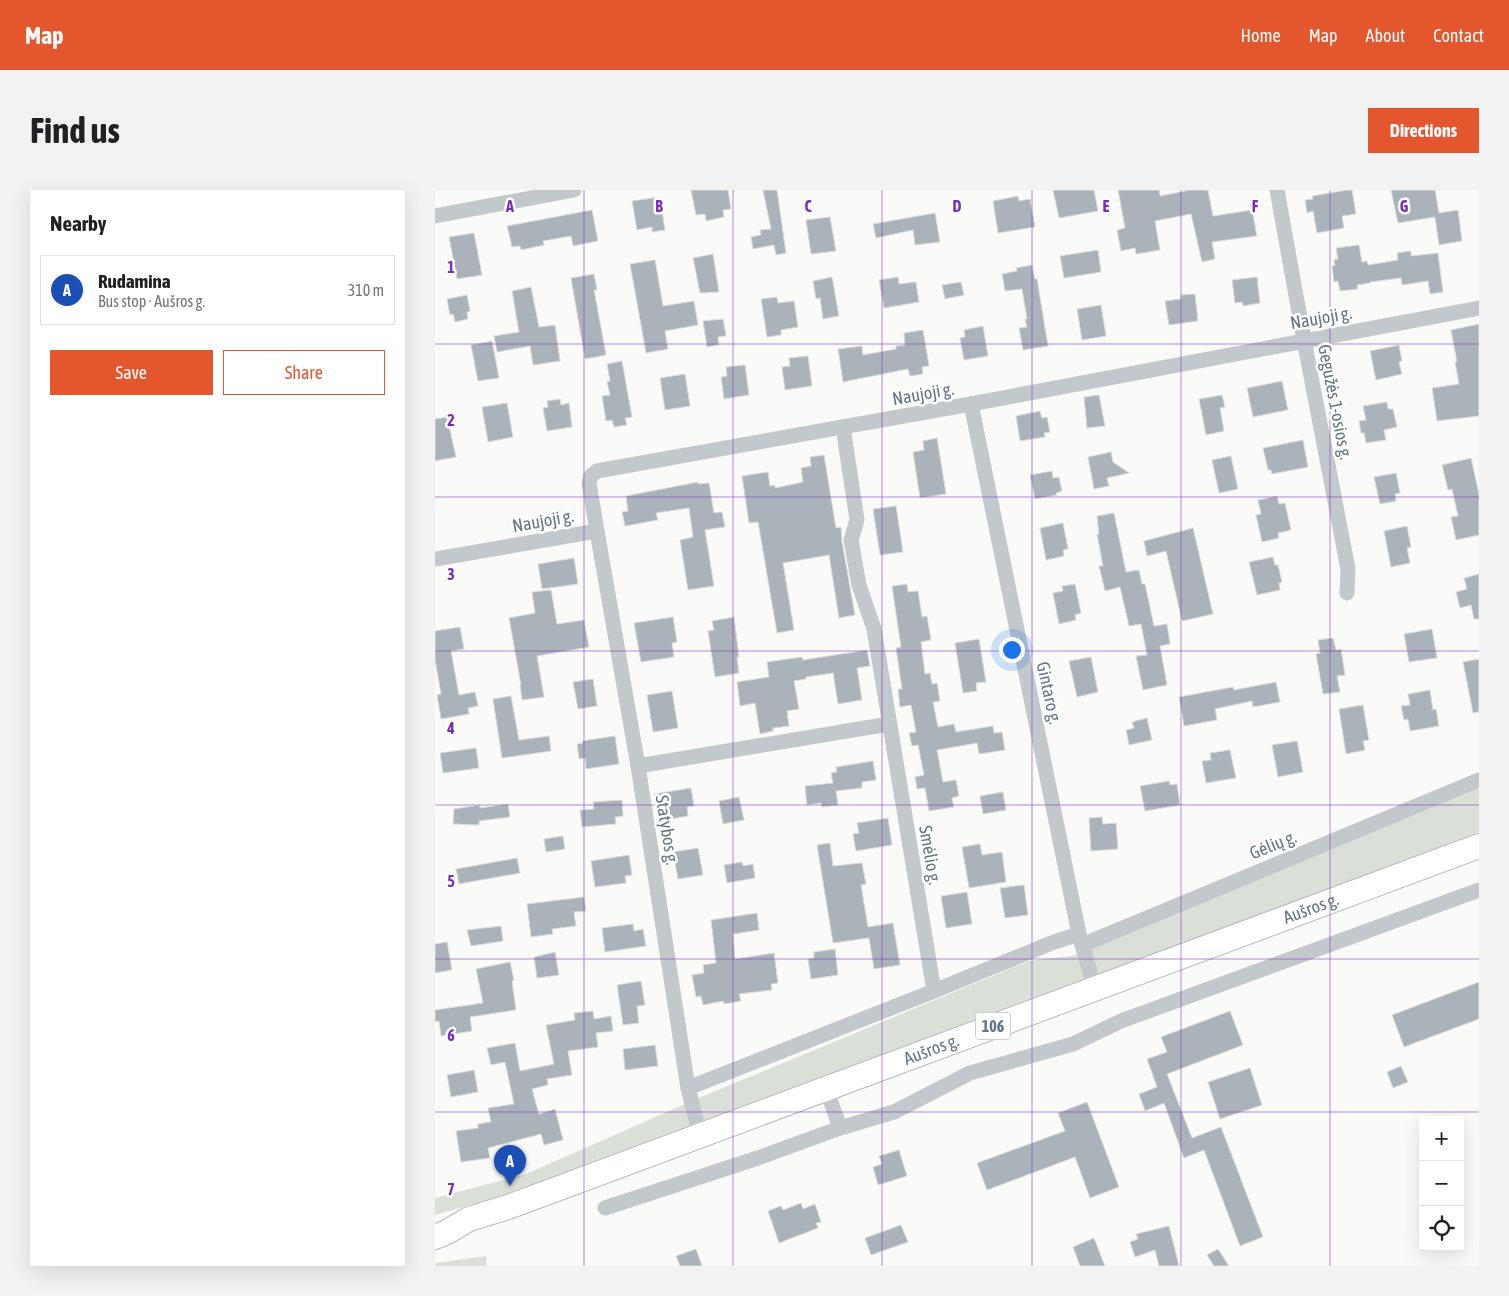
<!DOCTYPE html>
<html lang="en">
<head>
<meta charset="utf-8">
<style>
	:root { --surface:#fff; --page:#f2f2f2; --text:#202124; --muted:#757577; --line:#e0e0e0; --accent:#e4572e }
	body { margin:0; font-family:"Asap Condensed",sans-serif; background:var(--page); color:var(--text) }
	.controls { position:absolute; right:15px; bottom:15px; display:grid; overflow:hidden; border-radius:0px; box-shadow:0 5px 20px #0002 }
	.controls button { width:45px; height:45px; display:grid; place-items:center; padding:0; border:0; border-bottom:1px solid var(--line); background:var(--surface); color:var(--text); font:25px sans-serif }
	.you { position:absolute; left:576px; top:459px; width:18px; height:18px; margin:-12px; border:4px solid #fff; border-radius:50%; background:#1a73e8; box-shadow:0 0 0 8px #1a73e833 }
	.badge { display:grid; place-items:center; width:32px; height:32px; border-radius:50%; background:var(--accent); color:#fff; font-size:16px; font-weight:700 }
	.pin { position:absolute; translate:-50% -41px; filter:drop-shadow(0 1px 2px #0008) }
	.pin::after { content:''; position:absolute; top:26px; width:18px; height:15px; background:inherit; clip-path:polygon(0 0,100% 0,50% 100%) }
	.list { margin:0; padding:0; list-style:none }
	h2 { display:flex; justify-content:space-between; align-items:center; height:65px; margin:0; padding:0 20px; font-size:21px }
	h2 small { font-size:16px; font-weight:400; color:var(--muted) }
	.list li { display:grid; grid-template-columns:32px 1fr auto; gap:15px; align-items:center; box-sizing:border-box; height:70px; margin:0 10px 10px; padding:0 10px; border:1px solid var(--line); border-radius:0px }
	.list b { display:block; font-size:19px; white-space:nowrap }
	.list p { margin:0; font-size:16px; white-space:nowrap; color:var(--muted) }
	.list em { font-size:16px; font-style:normal; color:var(--muted) }
	.actions { display:flex; gap:10px; padding:15px 20px }
	.actions a { flex:1; padding:11px 0; border:1px solid var(--accent); border-radius:0px; text-align:center; font-size:18px; color:var(--accent) }
	.actions .main { background:var(--accent); color:#fff }
	.icon { flex:none; width:28px; height:28px; fill:none; stroke:currentColor; stroke-width:2; stroke-linecap:round; stroke-linejoin:round }
	.map { position:relative; flex:none; width:1044px; height:1076px; overflow:hidden; border-radius:0px }
	header { display:flex; align-items:center; gap:30px; box-sizing:border-box; height:70px; padding:0 25px; background:var(--accent); color:#fff }
	header strong { font-size:24px }
	nav { display:flex; gap:28px; margin-inline-start:auto; font-size:18px }
	.intro { display:flex; align-items:center; justify-content:space-between; box-sizing:border-box; height:120px; padding:0 30px }
	h1 { margin:0; font-size:35px }
	.button { padding:12px 22px; border-radius:0px; background:var(--accent); color:#fff; font-size:18px; font-weight:700 }
	main { display:flex; gap:30px; padding:0 30px }
	aside { flex:1; background:var(--surface); border-radius:0px; box-shadow:0 5px 20px #0002 }
	.map>svg:first-child { display:block }
</style>
</head>
<body>
<header>
<strong>Map</strong>
<nav><a>Home</a><a>Map</a><a>About</a><a>Contact</a></nav>
</header>
<div class="intro"><h1>Find us</h1><a class="button">Directions</a></div>
<main>
<aside>
<h2>Nearby<small></small></h2>
<ul class="list">
<li><span class="badge" style="background:#1a4fb4">A</span><div><b>Rudamina</b><p>Bus stop · Aušros g.</p></div><em>310 m</em></li>
</ul>
<div class="actions"><a class="main">Save</a><a>Share</a></div>
</aside>
<div class="map">
<svg width="1044" height="1076" viewBox="0 0 1044 1076">
	<rect width="100%" height="100%" fill="#fafaf8"/>
	<g fill="#dadfd7">
		<path d="M1044 598V642L92 998 0 1025V1008L91 984 266 907 594 771 637 766Z"/>
		<path d="M51 1066 52 1076H0V1073Z"/>
	</g>
	<g fill="#aab3b9" stroke="#dcdcda">
		<path d="M256 0H293L296 19 288 20 289 27 271 31 270 24 261 25Z"/>
		<path d="M328 0H342L351 63 341 65 339 55 318 59 316 47 326 45 325 40 336 39Z"/>
		<path d="M618 0H659L663 21 624 28Z"/>
		<path d="M683 0H724L725 6 755 0H773L778 26 817 20 822 46 777 52 780 69 767 72 756 24 720 31 725 60 701 64 700 58 686 61 682 40 690 38Z"/>
		<path d="M912 0H917L921 24 907 26 909 38 882 43 878 21 872 23 870 10 878 9 877 6Z"/>
		<path d="M956 0H1000L1004 23 1023 20 1027 51 1004 55 1000 27 963 33Z"/>
		<path d="M583 6 584 11 595 9 600 37 563 43 558 11Z"/>
		<path d="M225 7 230 40 217 42V37L202 40 197 11Z"/>
		<path d="M157 20 163 51 138 56 136 46 108 51 109 55 86 60 85 56 77 57 72 36Z"/>
		<path d="M500 23 505 52 480 55 478 40 441 48 438 34Z"/>
		<path d="M395 27 401 61 376 64 371 30Z"/>
		<path d="M39 43 47 85 22 89 14 47Z"/>
		<path d="M924 55 927 72 932 71 933 75 963 70 962 63 976 61V66L1003 63 1008 102 995 104 993 91 967 95 966 88 935 92V93L922 95 923 99 905 101 903 91 899 92 897 76 900 75 899 70 903 69 901 58Z"/>
		<path d="M663 60 666 82 629 88 625 66Z"/>
		<path d="M278 64 284 102 265 103 258 68Z"/>
		<path d="M220 70 228 116 259 111 263 135 230 141 233 159 211 163 195 74Z"/>
		<path d="M597 75 600 89H602L613 156 588 160 584 138 592 137 590 129H592L587 99 570 101 567 84 582 81 581 78Z"/>
		<path d="M159 84 162 100H159L171 165 150 169 136 88Z"/>
		<path d="M397 87 404 126 388 129 385 108 381 109 378 91Z"/>
		<path d="M463 87 464 94 481 92 484 112 449 118 444 90Z"/>
		<path d="M822 87 825 113 808 116 807 112 800 113 797 90Z"/>
		<path d="M526 92 529 105 510 109 507 95Z"/>
		<path d="M96 97 104 137 120 135 125 171 98 175 95 156 62 162 59 146 84 142 77 101Z"/>
		<path d="M760 104 763 131 734 135 730 111 746 109V105Z"/>
		<path d="M32 105 35 121 32 122 33 129 20 132 18 124 15 125 12 109Z"/>
		<path d="M342 107 343 113 359 111 363 137 346 140V145L332 147 326 109Z"/>
		<path d="M666 115 671 146 647 150 642 119Z"/>
		<path d="M288 129 291 146 283 147 284 155 272 157 268 131Z"/>
		<path d="M1044 134V226L1002 231 997 198 1024 194 1020 172H1022L1016 140Z"/>
		<path d="M548 136 553 166 529 170 525 148 530 147 529 140Z"/>
		<path d="M488 140 494 176 487 177 488 184 475 186 473 179 408 192 403 159 427 156 428 165 461 159V156L470 155 469 143Z"/>
		<path d="M57 151 64 188 43 191 36 155Z"/>
		<path d="M964 155 967 171 964 172 967 184 941 190 935 161Z"/>
		<path d="M373 166 377 196 350 200 347 177 355 176 354 168Z"/>
		<path d="M187 171 197 227 190 228 192 235 179 237 177 230 171 231 167 206 175 205 172 192 175 191 172 174Z"/>
		<path d="M310 175 314 205 289 209 286 187 292 186 291 177Z"/>
		<path d="M250 184 255 216 230 220 225 188Z"/>
		<path d="M847 191 853 220 818 227 812 198Z"/>
		<path d="M664 205 670 236 652 238 649 207Z"/>
		<path d="M787 205 790 217 785 218 789 241 771 245 764 209Z"/>
		<path d="M125 209 126 215 134 213 137 237 112 241 108 218 113 217 112 211Z"/>
		<path d="M952 212 953 219H958L962 237 949 240 951 250 931 253 929 243H926L924 231 931 230 928 216Z"/>
		<path d="M72 213 78 247 53 252 47 217Z"/>
		<path d="M605 221 607 228 612 227 615 242 609 243 610 247 585 251 581 226Z"/>
		<path d="M12 227 21 267 0 271V229Z"/>
		<path d="M502 248 511 304 485 308 478 262 489 260 488 251Z"/>
		<path d="M868 250 873 277 837 284 836 280H833L828 258Z"/>
		<path d="M676 262 678 272 694 283 672 288 674 296 659 299 653 267Z"/>
		<path d="M389 265 401 338 406 337 407 352 420 425 404 428 394 365 348 373 359 440 342 443 323 332 314 333 307 286 333 282 335 296 340 295V298L368 292 366 278 376 276 375 267Z"/>
		<path d="M796 266 803 299 784 303 777 270Z"/>
		<path d="M1036 268 1044 304V345L1021 350 1016 327 1023 326 1017 299 1013 300 1007 275Z"/>
		<path d="M617 281 618 288 624 287 627 301 621 303 622 305 600 309 595 285Z"/>
		<path d="M961 283 965 303 960 304 961 311 945 314 939 287Z"/>
		<path d="M263 292V294L274 293 279 323 287 322 290 337 270 340 279 396 253 400 245 350 258 347 254 318 221 323 223 330 190 336 187 322 193 321 191 306Z"/>
		<path d="M842 306 844 314 850 313 856 340 843 343 844 348 827 352 821 325 826 324 823 310Z"/>
		<path d="M461 316 468 362 445 365 438 319Z"/>
		<path d="M679 323 691 382 704 380 707 394H710L719 436 732 434 735 454 725 456 732 495 708 500 701 466 712 465 706 434 694 436 685 397 670 401 664 376H668L662 344H664L662 326Z"/>
		<path d="M628 333 633 359 628 360 629 366 611 370 605 338Z"/>
		<path d="M972 336 976 357 972 358 975 373 956 377 949 341Z"/>
		<path d="M758 338 778 424 747 431 731 361 712 366 709 351Z"/>
		<path d="M838 367 840 375H843L847 392 844 393 845 400 822 405 814 372Z"/>
		<path d="M139 368 143 394 107 399 103 374Z"/>
		<path d="M1044 384V429H1039L1036 415 1025 418 1021 402 1032 399 1029 388Z"/>
		<path d="M472 394 473 402 483 401 487 427 492 426 496 450 486 452 490 484 495 483 497 494 502 493 505 511 498 512 503 537 519 534 521 542 558 536 559 543 567 542 570 560 544 564 542 553 502 560 508 592 521 590 524 606 517 608 519 617 494 621 490 598 482 599 480 587 489 585 483 555 477 556 474 543 481 542 476 515 465 517 463 499H467L461 458 466 457 457 396Z"/>
		<path d="M640 394 646 423 640 425 641 430 624 434 618 403 628 401 627 396Z"/>
		<path d="M116 400 122 434 149 430 154 457 102 466 109 507 87 510 85 495H86L74 428 100 423 97 402Z"/>
		<path d="M238 427 242 452 237 453 239 467 206 472 199 433Z"/>
		<path d="M299 427 304 467H302L304 483 280 487 273 441 279 440 277 431Z"/>
		<path d="M25 437 29 459 16 461 24 505 40 502 43 516 33 518 34 524 6 529 2 505 6 504 0 470V441Z"/>
		<path d="M997 439 1002 468 974 472 969 444Z"/>
		<path d="M898 448 901 460 906 459 910 485 902 486 905 502 888 504 881 464 885 463 883 450Z"/>
		<path d="M544 449 551 492 541 493 542 501 528 503 520 453Z"/>
		<path d="M432 460 435 476 422 478 427 510 403 514 398 483 371 487V489L359 491 364 519 352 521 354 536 338 538V541L325 544 320 513 305 516 302 492 334 487 332 472 367 467 368 470Z"/>
		<path d="M656 467 663 502 642 507 634 471Z"/>
		<path d="M1044 469V522L1038 523 1028 472Z"/>
		<path d="M158 489 162 516 143 519 138 492Z"/>
		<path d="M841 492 845 512 818 517 817 511 780 519 782 530 749 536 744 507 798 497 799 500Z"/>
		<path d="M995 500 998 520 1001 519 1004 536 975 541 973 529 969 530 966 516 975 515 973 504Z"/>
		<path d="M237 501 243 538 218 542 212 505Z"/>
		<path d="M76 506 84 550 114 546 116 561 67 568 58 509Z"/>
		<path d="M928 515 934 550 928 551 930 560 911 564 904 519Z"/>
		<path d="M712 528 717 550 694 555 691 540 699 538 697 532Z"/>
		<path d="M180 546 184 574 151 579 150 568 144 569 142 554 148 553 147 551Z"/>
		<path d="M862 551 868 582 843 587 837 555Z"/>
		<path d="M41 558 44 578 8 583 5 563Z"/>
		<path d="M795 560 801 588 771 593 767 571 776 570 775 563Z"/>
		<path d="M438 571 441 590 427 592V598L401 601 403 615 387 617 386 613 372 615 370 596 398 593 396 583 402 582 401 577Z"/>
		<path d="M734 591 735 595 742 594 745 615 710 621 705 596Z"/>
		<path d="M256 598 259 616 252 617 253 626 230 630 229 621 222 622 219 604Z"/>
		<path d="M568 602 571 620 548 624 545 606Z"/>
		<path d="M304 607 309 630 288 634 284 611Z"/>
		<path d="M187 610 188 626 180 627 181 634 147 637 145 620 159 619 158 612Z"/>
		<path d="M73 614 75 627 44 631V635L18 634 19 619 45 615V618Z"/>
		<path d="M667 627 668 634 681 633 683 659 656 661 654 628Z"/>
		<path d="M453 628 457 655 421 661 418 644 424 643 422 633Z"/>
		<path d="M128 646 130 659 111 662 109 649Z"/>
		<path d="M395 653 398 676 427 673 431 694 426 695 433 737 458 733 465 775 439 779 434 748 398 753 382 655Z"/>
		<path d="M545 654 547 665 567 662 571 692 534 698 527 657Z"/>
		<path d="M263 658 268 685 243 689 238 662Z"/>
		<path d="M194 665 197 685 190 686 191 693 160 697 156 671Z"/>
		<path d="M82 668 85 683 24 694 21 679Z"/>
		<path d="M307 672 308 676 318 674 320 688 292 693 289 675Z"/>
		<path d="M589 695 593 725 570 728 565 698Z"/>
		<path d="M532 702 537 734 511 738 506 706Z"/>
		<path d="M149 707 151 721 139 722 141 736 117 739 118 744 96 747 92 714Z"/>
		<path d="M322 723 324 740 298 744 300 769 339 763 343 793 336 794 337 800 304 804 306 811 289 814 288 811 268 815 266 806 261 807 257 785 269 783 268 775 281 773 276 730Z"/>
		<path d="M198 734 199 741 208 739 211 756 170 762 167 738Z"/>
		<path d="M66 736 68 751 36 756 32 740Z"/>
		<path d="M12 752 17 780 0 783V754Z"/>
		<path d="M400 759 403 785 376 789 373 769 379 768V762Z"/>
		<path d="M120 762 124 785 102 788 99 767Z"/>
		<path d="M75 772 79 790 77 791 81 820 35 827 37 841 6 846 4 831 0 832V820L48 813 41 779Z"/>
		<path d="M206 791 210 815 202 816 204 833 188 835 182 795Z"/>
		<path d="M1044 792V829L969 857 957 825Z"/>
		<path d="M158 821 159 829 176 826 178 841 161 843 163 857 133 861 137 885 112 889 113 895 97 899 104 924 120 919 128 950 109 955 106 944 53 958 55 968 26 972 21 941 43 938V934L56 932 53 918 79 914 70 872 56 875 52 858 80 853 85 881 119 874 111 835 140 830 139 823Z"/>
		<path d="M795 821 808 855 732 884 757 948 786 937 828 1047 805 1056 769 960 749 968 729 913 710 921 704 904 722 897 712 869 732 862 726 847Z"/>
		<path d="M220 855 223 876 190 880 188 859Z"/>
		<path d="M966 876 973 892 958 898 952 882Z"/>
		<path d="M815 878 827 915 785 929 773 892Z"/>
		<path d="M39 880 43 902 16 907 12 885Z"/>
		<path d="M652 912 684 997 655 1008 640 967 552 1000 542 973 630 941 623 923Z"/>
		<path d="M464 960 472 986 443 995 438 977 447 974 444 966Z"/>
		<path d="M366 1013 368 1019 380 1014 386 1032 381 1033 383 1038 344 1053 333 1021 346 1016 348 1020Z"/>
		<path d="M466 1035 473 1052 436 1065 430 1048Z"/>
		<path d="M734 1036 744 1076H724L720 1060 700 1067 695 1052 703 1049 701 1044Z"/>
		<path d="M659 1048 670 1076H645L638 1057Z"/>
		<path d="M261 1059 267 1076H245L241 1066Z"/>
		<path d="M783 1059 794 1076H779L772 1065Z"/>
	</g>
	<g fill="none" stroke-linecap="round" stroke-linejoin="round">
		<g stroke="#b5babe" stroke-width="26">
			<g id="primary">
				<path id="s1" d="M0 1047 12 1042 34 1029 73 1017 1044 656"/>
			</g>
		</g>
		<g stroke="#c3c8cc" stroke-width="15">
			<path d="M842 0 869 150 913 379 912 403"/>
			<path d="M0 26 139 0"/>
			<path d="M536 214 644 744 660 799"/>
			<path d="M408 237 422 330 416 350 424 395 439 439 499 801"/>
			<path d="M162 341 203 576 253 898 265 945"/>
			<path d="M0 369 162 341 154 293 156 286 162 281 536 214 1044 118"/>
			<path d="M203 576 454 534"/>
			<path d="M647 755 1044 590"/>
			<path d="M253 898 499 801 619 752 644 744"/>
			<path d="M391 898 405 938"/>
			<path d="M170 1018 323 968 405 938 459 922 535 883 638 854 686 831 1044 700"/>
		</g>
		<use href="#primary" stroke="#fff" stroke-width="24"/>
	</g>
	<path fill="none" stroke="#7b2cbf" stroke-width="1" stroke-opacity="0.55" d="M149 0V1076M298 0V1076M447 0V1076M597 0V1076M746 0V1076M895 0V1076M0 154H1044M0 307H1044M0 461H1044M0 615H1044M0 769H1044M0 922H1044"/>
	<g text-anchor="middle" stroke-width="5" stroke-linejoin="round" paint-order="stroke">
		<rect fill="#fff" stroke="#939fa8" stroke-width="1" x="540.5" y="822.5" width="35" height="27" rx="4"/>
		<g font-size="16" font-weight="bold" fill="#657683">
			<text x="558" y="842">106</text>
		</g>
		<g font-size="18" fill="#657683" stroke="#fff">
			<text transform="translate(886 128) rotate(-10)" y="6">Naujoji g.</text>
			<text transform="translate(488 204) rotate(-10)" y="6">Naujoji g.</text>
			<text transform="translate(900 212) rotate(79)" y="6">Gegužės 1-osios g.</text>
			<text transform="translate(108 331) rotate(-10)" y="6">Naujoji g.</text>
			<text transform="translate(614 503) rotate(78)" y="6">Gintaro g.</text>
			<text transform="translate(232 640) rotate(81)" y="6">Statybos g.</text>
			<text transform="translate(838 655) rotate(-22)" y="6">Gėlių g.</text>
			<text transform="translate(495 665) rotate(80)" y="6">Smėlio g.</text>
			<text dy="6" stroke="none"><textPath href="#s1" startOffset="936">Aušros g.</textPath></text>
			<text dy="6" stroke="none"><textPath href="#s1" startOffset="531">Aušros g.</textPath></text>
		</g>
	</g>
	<g font-size="16" text-anchor="middle" font-weight="bold" fill="#7b2cbf" stroke="#fff" stroke-width="5" stroke-linejoin="round" paint-order="stroke">
		<text x="75" y="22">A</text>
		<text x="224" y="22">B</text>
		<text x="373" y="22">C</text>
		<text x="522" y="22">D</text>
		<text x="671" y="22">E</text>
		<text x="820" y="22">F</text>
		<text x="969" y="22">G</text>
		<text x="16" y="83">1</text>
		<text x="16" y="236">2</text>
		<text x="16" y="390">3</text>
		<text x="16" y="544">4</text>
		<text x="16" y="697">5</text>
		<text x="16" y="851">6</text>
		<text x="16" y="1005">7</text>
	</g>
</svg>
<div class="controls">
<button>+</button>
<button>−</button>
<button><svg class="icon" aria-label="locate" viewBox="0 0 24 24"><circle cx="12" cy="12" r="6"/><path d="M12 2v4M12 18v4M2 12h4M18 12h4"/></svg></button>
</div>
<div class="you"></div>
<div class="pin badge" style="left:75px;top:996px;background:#1a4fb4">A</div>
</div>
</main>
</body>
</html>
